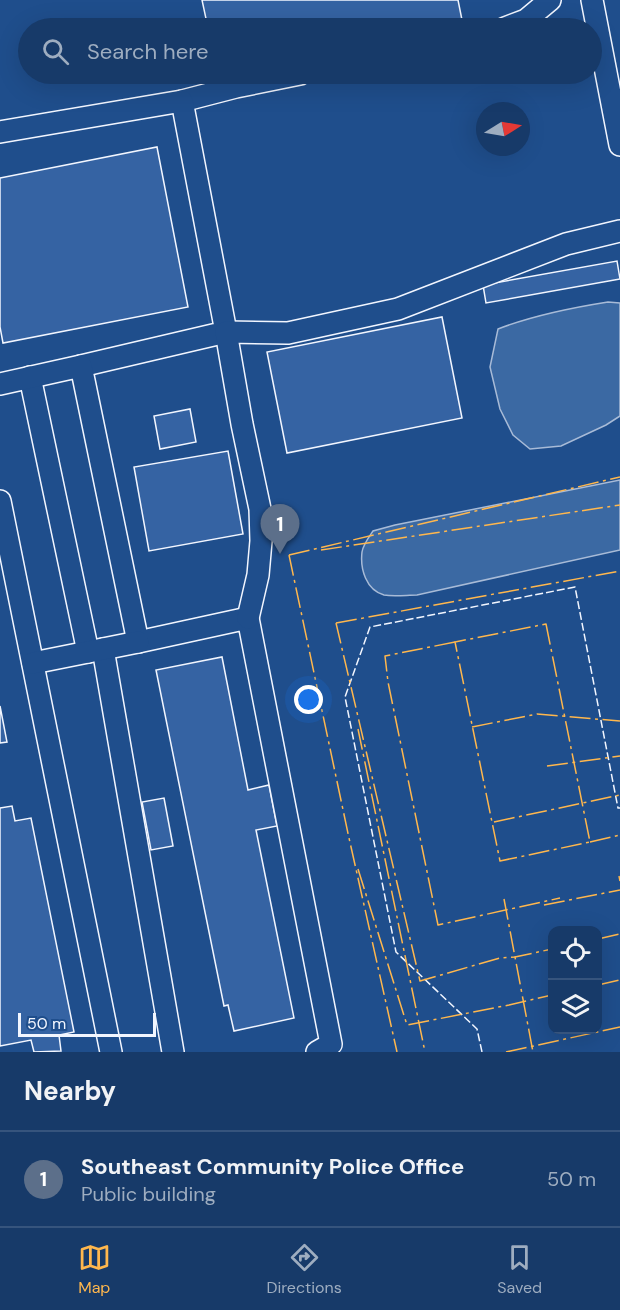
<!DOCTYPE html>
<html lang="en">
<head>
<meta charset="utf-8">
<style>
	:root { --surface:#173a69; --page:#20416f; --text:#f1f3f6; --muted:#9eadc0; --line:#36547d; --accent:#ffb74d }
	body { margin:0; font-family:"DM Sans",sans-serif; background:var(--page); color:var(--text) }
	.controls { position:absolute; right:18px; bottom:18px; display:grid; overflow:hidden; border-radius:12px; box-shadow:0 6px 24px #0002 }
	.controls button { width:54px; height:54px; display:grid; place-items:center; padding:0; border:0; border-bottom:2px solid var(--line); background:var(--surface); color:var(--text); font:30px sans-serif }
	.compass { position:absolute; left:476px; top:102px; width:54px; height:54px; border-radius:50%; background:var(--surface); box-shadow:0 6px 24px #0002; rotate:79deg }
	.scale { position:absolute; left:18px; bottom:15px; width:138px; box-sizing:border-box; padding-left:6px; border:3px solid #f2f6ff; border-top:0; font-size:16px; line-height:21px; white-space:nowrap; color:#f2f6ff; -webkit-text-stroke:4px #1f4e8c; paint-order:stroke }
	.you { position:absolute; left:309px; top:700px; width:21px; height:21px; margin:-15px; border:4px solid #fff; border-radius:50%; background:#1a73e8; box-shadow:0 0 0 9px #1a73e833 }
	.badge { display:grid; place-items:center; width:39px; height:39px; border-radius:50%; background:var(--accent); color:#fff; font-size:20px; font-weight:700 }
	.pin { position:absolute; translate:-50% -50px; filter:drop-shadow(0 2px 3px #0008) }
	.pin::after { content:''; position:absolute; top:32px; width:21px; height:18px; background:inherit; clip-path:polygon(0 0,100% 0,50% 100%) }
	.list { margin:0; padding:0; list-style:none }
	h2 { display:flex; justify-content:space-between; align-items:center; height:78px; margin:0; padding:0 24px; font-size:26px }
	h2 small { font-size:20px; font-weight:400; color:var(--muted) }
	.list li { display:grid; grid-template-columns:39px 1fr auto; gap:18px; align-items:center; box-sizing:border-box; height:96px; padding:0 24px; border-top:2px solid var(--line) }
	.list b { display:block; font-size:22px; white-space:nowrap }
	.list p { margin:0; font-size:20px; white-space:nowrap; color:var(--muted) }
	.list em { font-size:20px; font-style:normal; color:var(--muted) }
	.icon { flex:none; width:33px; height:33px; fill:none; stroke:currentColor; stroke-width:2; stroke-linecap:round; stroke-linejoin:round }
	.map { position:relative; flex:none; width:620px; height:1052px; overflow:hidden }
	.search { position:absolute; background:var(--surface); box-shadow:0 6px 24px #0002; left:18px; right:18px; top:18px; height:66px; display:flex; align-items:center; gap:15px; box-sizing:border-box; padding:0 21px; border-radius:33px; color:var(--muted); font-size:22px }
	.sheet { height:174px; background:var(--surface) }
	nav { display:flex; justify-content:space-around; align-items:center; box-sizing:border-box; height:84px; border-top:2px solid var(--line); background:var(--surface); font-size:16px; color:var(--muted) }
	nav a { display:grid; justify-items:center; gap:3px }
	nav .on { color:var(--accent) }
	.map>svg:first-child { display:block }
</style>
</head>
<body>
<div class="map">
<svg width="620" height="1052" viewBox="0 0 620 1052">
	<rect width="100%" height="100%" fill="#1f4e8c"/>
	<g fill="#3b69a3" stroke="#a8bbd7" stroke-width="1.5">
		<path d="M608 302 620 303V416L606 425 561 446 530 449 513 435 500 409 490 367 498 329C534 315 570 308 608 302Z"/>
		<path d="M620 480V550L417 595C407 595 394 597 384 595 366 590 360 569 362 552 363 545 369 537 373 531L395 525Z"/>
	</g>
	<g fill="#3563a3" stroke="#f2f6ff" stroke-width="1.5">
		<path d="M202 0H458L463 25 445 28H208Z"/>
		<path d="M157 147 188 307 3 343 0 327V178Z"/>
		<path d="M617 261 620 279 486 303 483 285Z"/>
		<path d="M442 317 462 418 287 453 267 352Z"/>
		<path d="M190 409 196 442 160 449 154 416Z"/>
		<path d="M228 451 243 534 149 551 134 467Z"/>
		<path d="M222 657 248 790 269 785 277 826 256 830 294 1018 234 1031 228 1005 224 1006 156 670Z"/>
		<path d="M0 706 7 742 0 743Z"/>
		<path d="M164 798 173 846 151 850 142 802Z"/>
		<path d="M12 806 15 821 31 818 74 1032 59 1035 61 1051 34 1052 31 1040 0 1046V808Z"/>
	</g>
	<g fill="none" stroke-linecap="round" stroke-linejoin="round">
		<g stroke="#f2f6ff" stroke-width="24">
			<g id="minor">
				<path d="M592 0 620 145"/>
				<path d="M505 28 526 20 550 0"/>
				<path d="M182 101 236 87 300 74"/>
				<path d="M0 132 182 101 226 332 81 366"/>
				<path d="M30 377 88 652"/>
				<path d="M0 384 81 366 138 642 248 618 331 1044 317 1052"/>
				<path d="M0 501 111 1052"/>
				<path d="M248 618 258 575 261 541 260 509 242 424 226 332 288 333 398 309 566 244 620 231"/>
				<path d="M103 649 173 1052"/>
				<path d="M33 663 138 642"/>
			</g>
		</g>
		<use href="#minor" stroke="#1f4e8c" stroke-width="21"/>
		<path stroke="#f2f6ff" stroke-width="1.5" stroke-dasharray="8 3" stroke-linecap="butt" d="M482 1052 477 1029 396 952 345 697 370 627 575 587 618 808H620"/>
		<g stroke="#ffb74d" stroke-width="1.5" stroke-dasharray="21 4.5 3 4.5" stroke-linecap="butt">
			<path d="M321 550 620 505"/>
			<path d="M289 555 349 838 397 1052"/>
			<path d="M289 555 620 477"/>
			<path d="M336 623 420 981 500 958 515 957 552 949"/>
			<path d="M336 623 620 571"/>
			<path d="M546 624 590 842 500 861 455 642Z"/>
			<path d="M455 642 385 656 388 682 438 925 560 898"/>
			<path d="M472 727 537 714 620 721"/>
			<path d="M358 729 425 1052"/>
			<path d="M547 766 620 756"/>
			<path d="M494 822 620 795"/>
			<path d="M590 842 620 835"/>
			<path d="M358 869 407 1025 509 1005 552 995"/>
			<path d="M619 876 620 881"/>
			<path d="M504 899 533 1052"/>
			<path d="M544 905 620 890"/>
			<path d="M598 939 620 934"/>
			<path d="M598 985 620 980"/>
			<path d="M506 1052 620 1027"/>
		</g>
	</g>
</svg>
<div class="controls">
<button><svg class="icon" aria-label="locate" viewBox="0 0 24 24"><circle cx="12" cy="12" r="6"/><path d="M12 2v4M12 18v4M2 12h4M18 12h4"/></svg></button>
<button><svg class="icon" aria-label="layers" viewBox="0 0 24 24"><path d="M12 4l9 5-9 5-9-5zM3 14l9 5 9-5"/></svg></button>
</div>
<svg class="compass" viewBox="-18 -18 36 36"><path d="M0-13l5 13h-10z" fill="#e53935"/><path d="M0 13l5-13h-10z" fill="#9eadc0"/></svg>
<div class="scale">50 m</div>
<div class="you"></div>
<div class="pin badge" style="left:280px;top:554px;background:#5c6f8a">1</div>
<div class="search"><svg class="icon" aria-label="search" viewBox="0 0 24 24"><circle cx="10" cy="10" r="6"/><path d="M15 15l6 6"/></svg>Search here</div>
</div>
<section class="sheet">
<h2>Nearby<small></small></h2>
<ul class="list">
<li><span class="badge" style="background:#5c6f8a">1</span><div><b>Southeast Community Police Office</b><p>Public building</p></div><em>50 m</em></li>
</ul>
</section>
<nav>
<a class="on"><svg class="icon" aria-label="map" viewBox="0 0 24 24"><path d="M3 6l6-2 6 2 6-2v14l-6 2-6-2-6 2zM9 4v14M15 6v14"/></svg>Map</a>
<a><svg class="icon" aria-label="directions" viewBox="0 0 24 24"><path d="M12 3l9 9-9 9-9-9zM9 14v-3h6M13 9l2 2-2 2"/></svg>Directions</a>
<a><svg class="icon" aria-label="saved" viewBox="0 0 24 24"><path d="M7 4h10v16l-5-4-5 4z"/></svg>Saved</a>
</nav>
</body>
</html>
